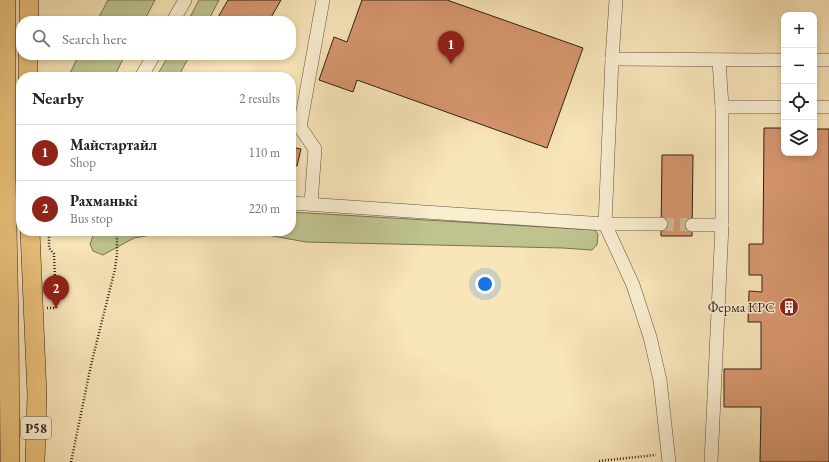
<!DOCTYPE html>
<html lang="en">
<head>
<meta charset="utf-8">
<style>
	:root { --surface:#fff; --page:#f2f2f2; --text:#222; --muted:#767676; --line:#e0e0e0; --accent:#8f2418 }
	body { margin:0; font-family:"EB Garamond",serif; background:var(--page); color:var(--text) }
	.controls { position:absolute; right:12px; top:12px; display:grid; overflow:hidden; border-radius:8px; box-shadow:0 2px 6px #0003 }
	.controls button { width:36px; height:36px; display:grid; place-items:center; padding:0; border:0; border-bottom:1px solid var(--line); background:var(--surface); color:var(--text); font:20px sans-serif }
	.you { position:absolute; left:485px; top:284px; width:14px; height:14px; margin:-10px; border:3px solid #fff; border-radius:50%; background:#1a73e8; box-shadow:0 0 0 6px #1a73e833 }
	.badge { display:grid; place-items:center; width:26px; height:26px; border-radius:50%; background:var(--accent); color:#fff; font-size:13px; font-weight:700 }
	.pin { position:absolute; translate:-50% -33px; filter:drop-shadow(0 1px 2px #0008) }
	.pin::after { content:''; position:absolute; top:21px; width:14px; height:12px; background:inherit; clip-path:polygon(0 0,100% 0,50% 100%) }
	.list { margin:0; padding:0; list-style:none }
	h2 { display:flex; justify-content:space-between; align-items:center; height:52px; margin:0; padding:0 16px; font-size:17px }
	h2 small { font-size:13px; font-weight:400; color:var(--muted) }
	.list li { display:grid; grid-template-columns:26px 1fr auto; gap:12px; align-items:center; box-sizing:border-box; height:56px; padding:0 16px; border-top:1px solid var(--line) }
	.list b { display:block; font-size:15px; white-space:nowrap }
	.list p { margin:0; font-size:13px; white-space:nowrap; color:var(--muted) }
	.list em { font-size:13px; font-style:normal; color:var(--muted) }
	.icon { flex:none; width:22px; height:22px; fill:none; stroke:currentColor; stroke-width:2; stroke-linecap:round; stroke-linejoin:round }
	.map { position:relative; flex:none; width:829px; height:462px; overflow:hidden }
	.search { position:absolute; background:var(--surface); box-shadow:0 2px 6px #0003; left:16px; top:16px; width:280px; height:44px; display:flex; align-items:center; gap:10px; box-sizing:border-box; padding:0 14px; border-radius:16px; color:var(--muted); font-size:15px }
	.panel { position:absolute; background:var(--surface); box-shadow:0 2px 6px #0003; left:16px; top:72px; width:280px; height:164px; border-radius:16px }
	.map>svg:first-child { display:block }
</style>
</head>
<body>
<div class="map">
<svg width="829" height="462" viewBox="0 0 829 462">
	<rect width="100%" height="100%" fill="#f8e5b8"/>
	<filter id="stains"><feTurbulence type="fractalNoise" baseFrequency=".005" numOctaves="4"/><feColorMatrix values="0 0 0 0 .2 0 0 0 0 .09 0 0 0 0 .02 0 0 0 .5 -.17"/></filter>
	<radialGradient id="worn" r=".72"><stop offset=".6" stop-color="#630" stop-opacity="0"/><stop offset="1" stop-color="#630" stop-opacity=".3"/></radialGradient>
	<g fill="#bfc48e" stroke="#787253">
		<path d="M108 0H155L144 21H97Z"/>
		<path d="M199 0H219L208 21H188Z"/>
		<path d="M79 55H125L114 77H68Z"/>
		<path d="M169 55H190L178 77H156Z"/>
		<path d="M291 212 595 230 598 234 597 245 592 250 563 248 306 242 262 234 184 233H162L134 238 103 255 93 251 90 244 94 233 97 231H291Z"/>
	</g>
	<g fill="#d6966e" stroke="#301f18">
		<path d="M228 0H281L269 21H222L217 19Z"/>
		<path d="M362 0H447L583 48 547 148 357 80 353 92 319 80 334 37 347 42Z"/>
		<path d="M764 128H784V153H814V129H829V462H760L761 407H724V369H761V322H748L749 291 762 292V275H749V244H763Z"/>
		<path d="M291 147 301 149 297 166 291 165Z"/>
		<path d="M662 155H693L692 236H661Z"/>
	</g>
	<g fill="none" stroke-linecap="round" stroke-linejoin="round">
		<path stroke="#d0bd98" stroke-width="13" stroke-dasharray="13 6" stroke-linecap="butt" d="M661 224 692 225"/>
		<g stroke="#625040" stroke-width="14">
			<g id="minor">
				<path d="M616 0 612 59 605 224 633 285 650 337 660 380 669 462"/>
				<path d="M173 21 185 0"/>
				<path d="M612 59 784 60"/>
				<path d="M719 60 722 107"/>
				<path d="M814 60H829"/>
				<path d="M141 77 154 55"/>
				<path d="M814 107H829"/>
				<path d="M291 203 605 224H661"/>
				<path d="M311 203 315 149 300 127 323 0"/>
				<path d="M692 225H722L711 462"/>
				<path d="M722 225V107H784"/>
			</g>
		</g>
		<g stroke="#301f18" stroke-width="20">
			<g id="highway">
				<path d="M6 0V175L9 326 10 462"/>
				<path d="M29 21V0"/>
				<path d="M28 77V55"/>
				<path d="M30 231 37 395 35 462"/>
			</g>
		</g>
		<g stroke="#301f18" stroke-width="2.5" stroke-dasharray="1 2" stroke-linecap="butt">
			<path d="M47 308H56L54 254 49 248V231"/>
			<path d="M599 461 656 455"/>
			<path d="M71 462 91 365 115 269 117 254V231"/>
		</g>
		<use href="#minor" stroke="#faeed1" stroke-width="13"/>
		<use href="#highway" stroke="#ecc27c" stroke-width="19"/>
	</g>
	<defs>
		<g id="building-disc" transform="scale(1)"><circle r="9.5" fill="#8f2418" stroke="#faeed1"/><path d="M-4-6H4V6H1V3H-1V6H-4ZM-2.5-4.3h1.7v1.8h-1.7ZM.8-4.3h1.7v1.8H.8ZM-2.5-1h1.7V.8h-1.7ZM.8-1h1.7V.8H.8Z" fill="#fff"/></g>
	</defs>
	<g fill-rule="evenodd">
		<use href="#building-disc" x="789" y="307"/>
	</g>
	<g text-anchor="middle" stroke-width="3" stroke-linejoin="round" paint-order="stroke">
		<rect fill="#faeed1" stroke="#6d5d50" stroke-width="1" x="21" y="417" width="30" height="22" rx="3"/>
		<g font-size="13" font-weight="bold" fill="#301f18">
			<text x="36" y="433">Р58</text>
		</g>
		<g font-size="14" fill="#301f18" stroke="#faeed1" text-anchor="end">
			<text x="775" y="312">Ферма КРС</text>
		</g>
	</g>
	<rect width="100%" height="100%" filter="url(#stains)"/>
	<rect width="100%" height="100%" fill="url(#worn)"/>
</svg>
<div class="controls">
<button>+</button>
<button>−</button>
<button><svg class="icon" aria-label="locate" viewBox="0 0 24 24"><circle cx="12" cy="12" r="6"/><path d="M12 2v4M12 18v4M2 12h4M18 12h4"/></svg></button>
<button><svg class="icon" aria-label="layers" viewBox="0 0 24 24"><path d="M12 4l9 5-9 5-9-5zM3 14l9 5 9-5"/></svg></button>
</div>
<div class="you"></div>
<div class="pin badge" style="left:451px;top:64px">1</div>
<div class="pin badge" style="left:56px;top:308px">2</div>
<div class="search"><svg class="icon" aria-label="search" viewBox="0 0 24 24"><circle cx="10" cy="10" r="6"/><path d="M15 15l6 6"/></svg>Search here</div>
<section class="panel">
<h2>Nearby<small>2 results</small></h2>
<ul class="list">
<li><span class="badge">1</span><div><b>Майстартайл</b><p>Shop</p></div><em>110 m</em></li>
<li><span class="badge">2</span><div><b>Рахманькі</b><p>Bus stop</p></div><em>220 m</em></li>
</ul>
</section>
</div>
</body>
</html>
